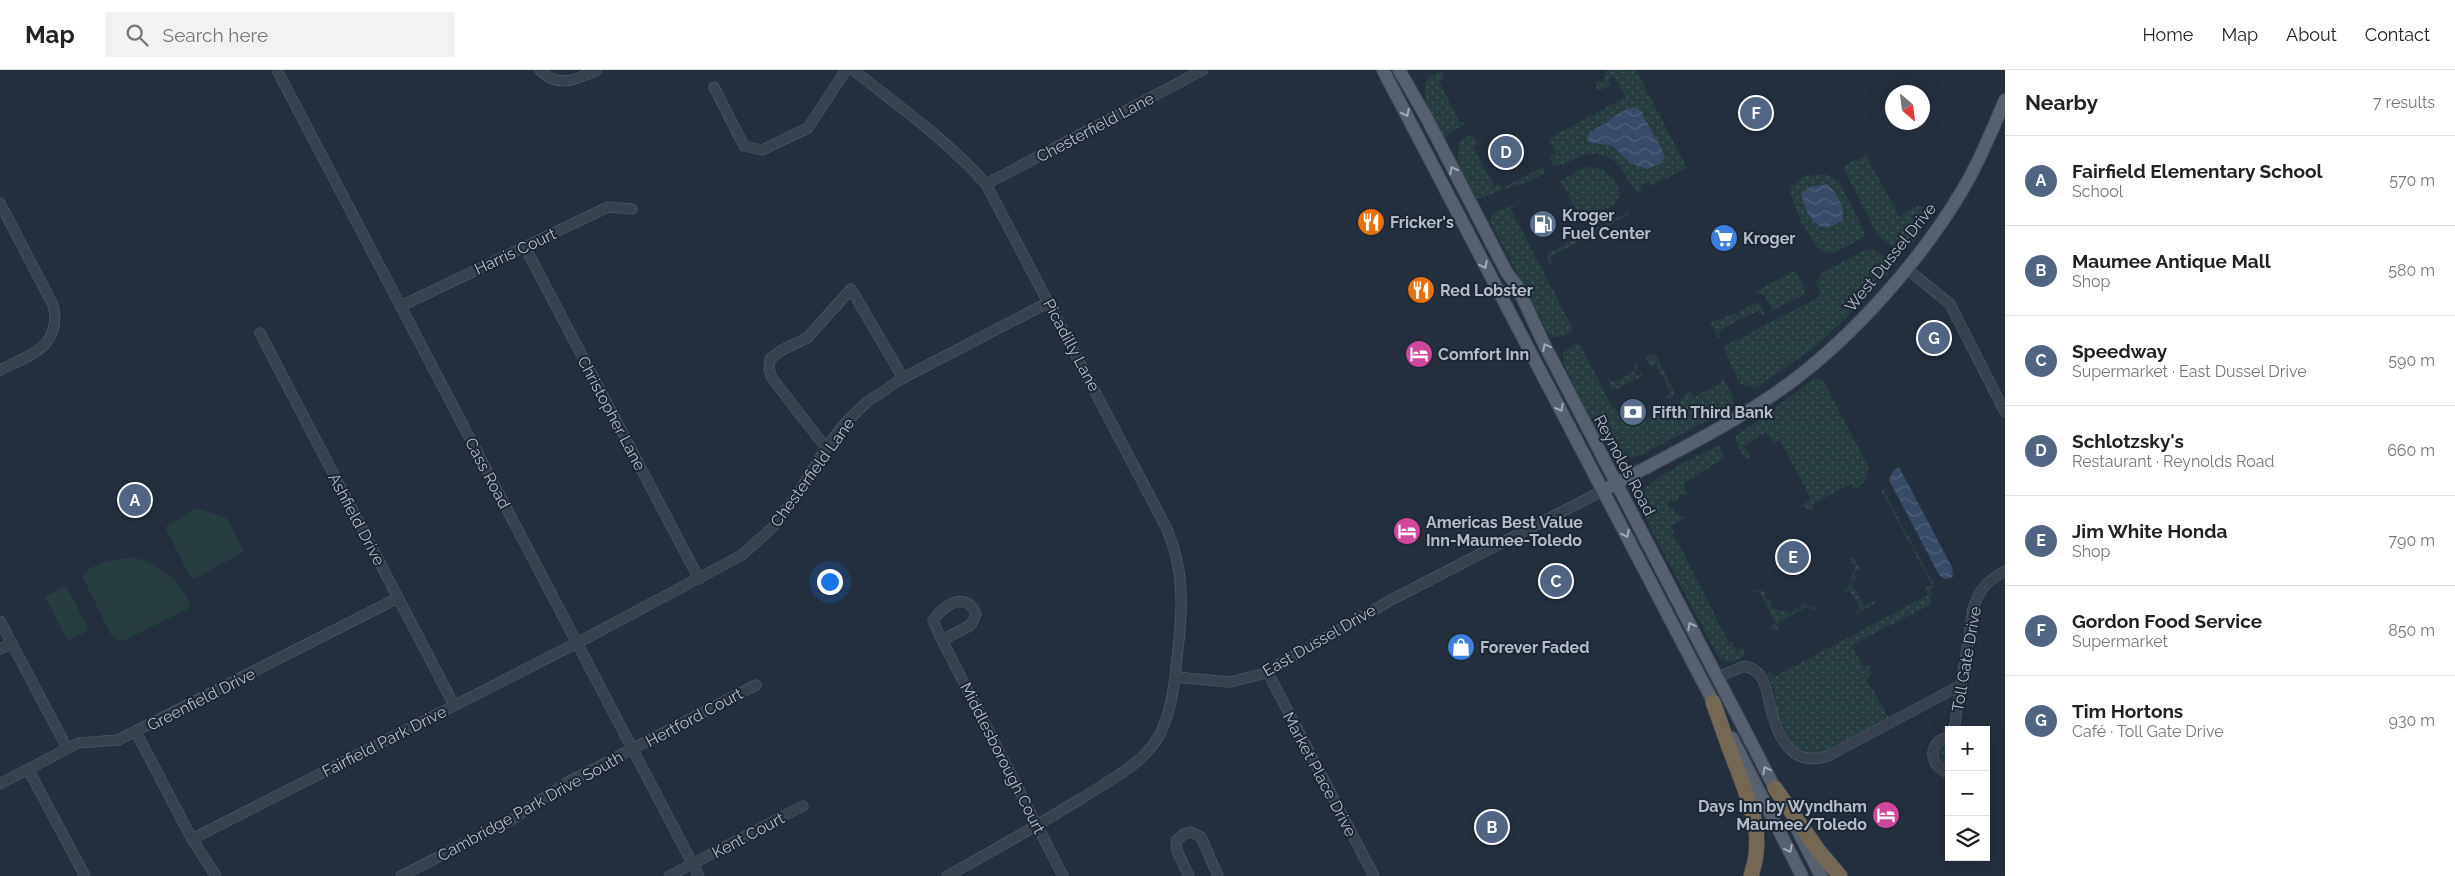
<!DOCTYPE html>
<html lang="en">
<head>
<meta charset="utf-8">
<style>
	:root { --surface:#fff; --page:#f2f2f2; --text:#222; --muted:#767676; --line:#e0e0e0; --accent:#516482 }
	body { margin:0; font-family:Raleway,sans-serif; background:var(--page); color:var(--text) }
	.controls { position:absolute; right:15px; bottom:15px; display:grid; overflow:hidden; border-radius:0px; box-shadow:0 5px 20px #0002 }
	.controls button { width:45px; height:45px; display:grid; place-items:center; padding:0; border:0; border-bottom:1px solid var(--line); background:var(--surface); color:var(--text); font:25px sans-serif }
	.compass { position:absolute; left:1885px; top:15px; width:45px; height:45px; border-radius:50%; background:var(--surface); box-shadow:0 5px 20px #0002; rotate:152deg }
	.you { position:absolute; left:829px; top:511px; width:18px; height:18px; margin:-12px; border:4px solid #fff; border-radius:50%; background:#1a73e8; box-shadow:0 0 0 8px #1a73e833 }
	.badge { display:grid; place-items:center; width:32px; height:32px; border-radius:50%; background:var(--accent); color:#fff; font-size:16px; font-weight:700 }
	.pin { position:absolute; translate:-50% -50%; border:2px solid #fff; box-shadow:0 1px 5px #0006 }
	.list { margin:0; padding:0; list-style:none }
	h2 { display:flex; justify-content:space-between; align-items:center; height:65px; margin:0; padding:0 20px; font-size:21px }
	h2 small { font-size:16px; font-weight:400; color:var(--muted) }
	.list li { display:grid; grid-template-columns:32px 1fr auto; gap:15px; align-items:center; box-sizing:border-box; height:90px; padding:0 20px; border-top:1px solid var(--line) }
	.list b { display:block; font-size:19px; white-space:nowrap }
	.list p { margin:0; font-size:16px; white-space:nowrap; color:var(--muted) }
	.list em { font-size:16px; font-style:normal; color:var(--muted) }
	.icon { flex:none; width:28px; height:28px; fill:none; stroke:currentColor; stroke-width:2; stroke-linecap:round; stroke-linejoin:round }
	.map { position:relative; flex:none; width:2005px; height:806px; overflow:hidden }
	header { display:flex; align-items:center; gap:30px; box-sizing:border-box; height:70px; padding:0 25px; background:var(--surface); border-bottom:1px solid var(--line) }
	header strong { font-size:24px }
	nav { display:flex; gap:28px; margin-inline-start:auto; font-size:18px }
	.search { width:350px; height:45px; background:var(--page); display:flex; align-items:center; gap:12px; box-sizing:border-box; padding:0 18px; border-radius:0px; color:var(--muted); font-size:19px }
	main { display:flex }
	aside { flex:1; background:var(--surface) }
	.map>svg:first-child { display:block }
</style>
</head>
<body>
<header>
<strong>Map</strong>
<div class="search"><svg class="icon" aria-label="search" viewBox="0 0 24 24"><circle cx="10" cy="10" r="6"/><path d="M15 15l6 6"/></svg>Search here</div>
<nav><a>Home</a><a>Map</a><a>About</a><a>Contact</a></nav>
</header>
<main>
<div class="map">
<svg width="2005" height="806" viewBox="0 0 2005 806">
	<defs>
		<pattern id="grass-dots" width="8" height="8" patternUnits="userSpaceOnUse" patternTransform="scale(1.25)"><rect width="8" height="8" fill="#263c3f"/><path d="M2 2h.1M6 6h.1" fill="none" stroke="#435659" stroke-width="1.8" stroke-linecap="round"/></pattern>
		<pattern id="water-waves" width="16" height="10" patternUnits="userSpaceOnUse" patternTransform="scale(1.25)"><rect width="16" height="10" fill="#394c67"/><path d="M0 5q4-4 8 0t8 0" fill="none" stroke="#53647b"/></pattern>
	</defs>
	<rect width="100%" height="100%" fill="#242f3e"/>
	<g fill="url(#grass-dots)">
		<path d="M1606 0H1636L1687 98 1651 116 1648 111 1640 116 1642 121 1639 122C1626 117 1626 89 1598 84 1581 80 1568 97 1554 95L1549 86 1555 83 1548 69 1626 27 1614 6 1608 9 1611 15 1602 20 1597 19 1595 14 1597 11 1603 13Z"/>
		<path d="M1441 1 1444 8 1439 11 1460 53 1467 52 1449 64 1444 71C1433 50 1419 31 1428 7Z"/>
		<path d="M1472 64 1479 74 1473 77 1494 116 1500 113 1502 118 1541 98 1540 92 1545 102C1531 113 1515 116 1498 121 1490 124 1486 129 1476 128L1457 96 1459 72Z"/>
		<path d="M1866 85 1899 146 1919 135 1924 137 1929 148 1910 176 1895 179 1877 164 1844 99 1845 95Z"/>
		<path d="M1594 97C1609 101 1617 111 1620 125L1614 135 1582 150 1560 111 1583 98Z"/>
		<path d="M1826 104 1839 111 1865 163C1861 170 1853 173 1846 177 1840 180 1831 185 1824 182 1811 177 1789 129 1790 117L1798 110 1806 106Z"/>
		<path d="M1541 120 1510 138 1573 259C1566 267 1556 270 1548 263L1490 151 1492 145 1503 138 1505 139Z"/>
		<path d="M1628 142 1631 144 1550 187 1552 193 1549 194 1547 184Z"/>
		<path d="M1872 179 1879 182 1891 195 1890 201 1843 251 1811 280 1755 318 1740 314 1723 277 1819 227 1820 222 1816 212 1823 202 1865 180Z"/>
		<path d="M1795 201 1806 220 1803 225 1773 240 1763 224 1754 222Z"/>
		<path d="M1758 232 1765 243 1764 245 1763 246 1759 240 1741 250 1737 242Z"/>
		<path d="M1736 243 1739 250 1718 262 1721 267 1719 269 1710 253Z"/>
		<path d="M1579 272 1611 335 1615 337 1621 349 1627 346 1630 352 1637 349 1639 353 1679 334 1685 324 1690 321 1694 327 1722 312 1721 305 1733 326V335L1728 340 1639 386 1621 389C1601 380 1575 315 1563 293V282Z"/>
		<path d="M1653 284 1656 286 1674 321V325L1670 329 1666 327 1671 324 1656 294 1650 297 1646 290 1648 286Z"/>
		<path d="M1636 293 1638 295 1635 305 1639 306 1641 302 1643 306 1617 319 1611 318 1607 307 1613 312 1636 300 1634 295Z"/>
		<path d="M1815 308 1823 310 1868 396C1868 407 1865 415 1854 419L1851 414 1813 434 1814 441 1800 436 1811 429 1780 370 1774 373 1766 362 1744 376 1750 386 1748 389C1741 386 1736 374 1736 366Z"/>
		<path d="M1719 376H1721L1720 380 1725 387 1683 414 1689 425 1680 424 1676 432 1670 430 1668 438 1675 439 1674 443 1686 447 1671 456 1674 462 1671 465 1676 469 1729 573 1732 572 1737 581 1743 578 1745 585C1735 591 1727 597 1718 587L1642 442C1641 435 1638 428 1642 422 1648 411 1705 380 1719 376Z"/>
		<path d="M1883 419 1935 517 1930 520 1933 526 1929 528 1932 534 1852 575 1864 598 1873 594 1869 600 1872 604 1866 609 1889 648 1815 686 1798 680 1791 672 1775 640 1774 619 1767 603 1770 601 1774 607 1928 525 1925 518 1932 515 1881 420Z"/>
		<path d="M1850 488H1854L1860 499 1854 503 1857 509 1851 512 1864 536 1874 531 1877 532 1857 544 1855 542 1860 538 1850 521 1845 523 1842 520 1848 519 1856 494 1851 492Z"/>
		<path d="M1753 519 1766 522 1765 529 1772 530 1770 537 1792 544 1794 538 1800 539 1803 534 1816 537 1817 539 1812 541 1809 536 1777 553 1778 560 1772 559 1771 556 1776 553 1759 521 1754 523Z"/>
		<path d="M1949 673V696L1941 691 1939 684 1941 677Z"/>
	</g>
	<g fill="#263c3f">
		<path d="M196 438 227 448 244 482 194 509 189 505 165 457Z"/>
		<path d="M136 488C160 496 184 511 190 538L127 569 119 571 111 565 82 506C96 490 116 489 136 488Z"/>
		<path d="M66 516 89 560 68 571 45 527Z"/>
	</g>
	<g fill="url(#water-waves)">
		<path d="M1634 37 1640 40 1662 79 1665 88 1659 94 1647 99 1630 93 1613 76 1587 72 1589 62C1606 56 1617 41 1634 37Z"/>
		<path d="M1827 114C1837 123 1845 136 1843 150 1817 168 1808 148 1801 124L1810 117Z"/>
		<path d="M1899 397 1952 497 1953 507 1945 509 1939 505 1889 410 1893 401Z"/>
	</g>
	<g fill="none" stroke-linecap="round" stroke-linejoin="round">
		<g stroke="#565f6c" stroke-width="11">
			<g id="minor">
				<path d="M277 0 699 806"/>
				<path d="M540 0C557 19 578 9 597 0"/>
				<path d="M853 0C899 36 947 70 986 114L1167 459C1184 499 1183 537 1178 579 1175 606 1173 639 1160 664 1144 694 1110 710 1082 728 1038 755 993 781 947 806"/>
				<path d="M714 17 744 76 762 80 808 58 846 0"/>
				<path d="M986 114 1203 0"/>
				<path d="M0 133 53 235C63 276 30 285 0 300"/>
				<path d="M525 177 699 509"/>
				<path d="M1906 198 1950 234 2005 342"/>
				<path d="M401 236 608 137 632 139"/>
				<path d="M260 263 454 635"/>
				<path d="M826 378 772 308 769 300 770 289 782 280 807 268 851 219 903 308"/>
				<path d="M0 551 67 678"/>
				<path d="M942 570 971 555 976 544C967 520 942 535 933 551L942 570 1063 806"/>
				<path d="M0 579 12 573"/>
				<path d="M1267 601 1374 806"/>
				<path d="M1175 607 1230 612 1262 604 1391 530 1604 420"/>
				<path d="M1718 607 1744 596C1768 601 1766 624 1772 643 1780 672 1794 697 1828 686L1961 615"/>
				<path d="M1954 660 1973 539C1979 519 1987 511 2005 501"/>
				<path d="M136 662 192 769 216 806"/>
				<path d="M1949 667C1927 671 1928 697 1949 703"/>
				<path d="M28 699 85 806"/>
				<path d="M0 714 78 673 118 670 398 528"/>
				<path d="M192 769 577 573 742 485 774 456 799 422 826 378 844 354 867 332 903 308 1049 232"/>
				<path d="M401 806 513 749 566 713 756 615"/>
				<path d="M669 806 803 736"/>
				<path d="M1189 806 1177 781 1176 771 1184 764 1191 762 1201 767 1218 806"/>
			</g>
		</g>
		<g stroke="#414a57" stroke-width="14">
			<g id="major">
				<path d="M1383 0 1717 639"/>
				<path d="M1399 0 1425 45 1507 203 1517 216 1543 272 1779 726"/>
				<path d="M1610 417C1670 384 1732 355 1787 315 1853 267 1922 189 1963 119 1980 91 1992 60 2005 30"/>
				<path d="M1732 668 1802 806"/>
				<path d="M1796 757 1821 806"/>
			</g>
		</g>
		<g stroke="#434c59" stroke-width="16">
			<g id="highway">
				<path d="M1713 632C1721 654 1728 676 1737 698 1751 737 1765 764 1751 806"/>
				<path d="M1775 718 1818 780 1840 806"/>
			</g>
		</g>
		<use href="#minor" stroke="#38414e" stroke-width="10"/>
		<use href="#major" stroke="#56606e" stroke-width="12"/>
		<use href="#highway" stroke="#746855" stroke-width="15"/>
	</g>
	<defs><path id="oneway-chevron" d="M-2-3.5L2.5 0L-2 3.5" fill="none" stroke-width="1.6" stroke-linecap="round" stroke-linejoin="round" transform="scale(1.25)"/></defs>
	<g stroke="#a1aab7">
		<use href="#oneway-chevron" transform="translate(1406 43) rotate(63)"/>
		<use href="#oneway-chevron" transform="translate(1453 100) rotate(-117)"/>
		<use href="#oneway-chevron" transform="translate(1484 195) rotate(62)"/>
		<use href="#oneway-chevron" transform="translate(1546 277) rotate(-116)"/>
		<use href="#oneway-chevron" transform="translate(1560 338) rotate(62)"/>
		<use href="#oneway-chevron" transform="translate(1626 464) rotate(63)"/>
		<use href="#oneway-chevron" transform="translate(1691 556) rotate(-118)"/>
		<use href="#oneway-chevron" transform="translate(1766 700) rotate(-118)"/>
		<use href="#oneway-chevron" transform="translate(1789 779) rotate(63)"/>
	</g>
	<defs>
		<g id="restaurant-disc" transform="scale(1.4375)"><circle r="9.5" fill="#e8710a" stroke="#1d2633"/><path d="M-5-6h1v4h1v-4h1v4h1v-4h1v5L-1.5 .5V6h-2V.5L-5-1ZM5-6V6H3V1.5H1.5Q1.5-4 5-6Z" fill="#fff"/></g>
		<g id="fuel-disc" transform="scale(1.4375)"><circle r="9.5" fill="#5c6f8a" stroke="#1d2633"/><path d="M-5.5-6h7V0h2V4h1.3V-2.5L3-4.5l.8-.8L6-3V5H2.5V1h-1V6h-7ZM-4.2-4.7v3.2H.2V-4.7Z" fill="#fff"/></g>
		<g id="supermarket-disc" transform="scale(1.4375)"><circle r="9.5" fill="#3f7fe0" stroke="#1d2633"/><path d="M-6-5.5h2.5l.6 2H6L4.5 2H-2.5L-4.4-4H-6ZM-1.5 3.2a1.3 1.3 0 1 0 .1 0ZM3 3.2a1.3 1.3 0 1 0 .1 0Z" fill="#fff"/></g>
		<g id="hotel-disc" transform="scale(1.4375)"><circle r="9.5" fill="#d1479c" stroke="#1d2633"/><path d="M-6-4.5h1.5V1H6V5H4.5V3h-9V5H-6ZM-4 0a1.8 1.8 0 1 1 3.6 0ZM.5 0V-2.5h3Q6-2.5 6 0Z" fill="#fff"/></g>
		<g id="bank-disc" transform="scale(1.4375)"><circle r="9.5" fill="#5c6f8a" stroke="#1d2633"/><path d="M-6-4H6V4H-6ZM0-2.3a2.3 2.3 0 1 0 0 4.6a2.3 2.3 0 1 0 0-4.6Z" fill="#fff"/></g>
		<g id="shop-disc" transform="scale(1.4375)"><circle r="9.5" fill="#3f7fe0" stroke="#1d2633"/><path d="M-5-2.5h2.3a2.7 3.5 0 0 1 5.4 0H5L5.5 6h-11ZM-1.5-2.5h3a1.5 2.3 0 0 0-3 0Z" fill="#fff"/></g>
	</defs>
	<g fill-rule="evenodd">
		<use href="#restaurant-disc" x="1371" y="152"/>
		<use href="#fuel-disc" x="1543" y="154"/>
		<use href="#supermarket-disc" x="1724" y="168"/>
		<use href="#restaurant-disc" x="1421" y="220"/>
		<use href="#hotel-disc" x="1419" y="284"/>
		<use href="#bank-disc" x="1633" y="342"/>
		<use href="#hotel-disc" x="1407" y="461"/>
		<use href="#shop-disc" x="1461" y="577"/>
		<use href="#hotel-disc" x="1886" y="745"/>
	</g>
	<g text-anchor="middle" stroke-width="4" stroke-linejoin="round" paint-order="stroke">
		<g font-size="16" fill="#b4bcc9" stroke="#1d2633">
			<text transform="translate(1095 57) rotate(-28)" y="6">Chesterfield Lane</text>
			<text transform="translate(515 181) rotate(-25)" y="6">Harris Court</text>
			<text transform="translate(1890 187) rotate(-51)" y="6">West Dussel Drive</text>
			<text transform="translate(1072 275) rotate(62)" y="6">Picadilly Lane</text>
			<text transform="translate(612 343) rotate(62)" y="6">Christopher Lane</text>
			<text transform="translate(1625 395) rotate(62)" y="6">Reynolds Road</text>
			<text transform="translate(812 402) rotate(-54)" y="6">Chesterfield Lane</text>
			<text transform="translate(488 403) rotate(62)" y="6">Cass Road</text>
			<text transform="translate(357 449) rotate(62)" y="6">Ashfield Drive</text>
			<text transform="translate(1319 570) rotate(-30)" y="6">East Dussel Drive</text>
			<text transform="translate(1966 589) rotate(-80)" y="6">Toll Gate Drive</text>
			<text transform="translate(201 629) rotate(-27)" y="6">Greenfield Drive</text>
			<text transform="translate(694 647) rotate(-28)" y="6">Hertford Court</text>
			<text transform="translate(384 671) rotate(-27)" y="6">Fairfield Park Drive</text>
			<text transform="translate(1003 688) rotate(63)" y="6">Middlesborough Court</text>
			<text transform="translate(1320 704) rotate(62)" y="6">Market Place Drive</text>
			<text transform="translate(530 736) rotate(-29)" y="6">Cambridge Park Drive South</text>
			<text transform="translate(748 765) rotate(-28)" y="6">Kent Court</text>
		</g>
		<g font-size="16" font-weight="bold" fill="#b4bcc9" stroke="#1d2633" text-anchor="start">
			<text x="1562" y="151">Kroger<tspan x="1562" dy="18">Fuel Center</tspan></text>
			<text x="1390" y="158">Fricker's</text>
			<text x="1743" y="174">Kroger</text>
			<text x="1440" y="226">Red Lobster</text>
			<text x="1438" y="290">Comfort Inn</text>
			<text x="1652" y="348">Fifth Third Bank</text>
			<text x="1426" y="458">Americas Best Value<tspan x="1426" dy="18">Inn-Maumee-Toledo</tspan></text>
			<text x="1480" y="583">Forever Faded</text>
			<text x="1867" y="742" text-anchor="end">Days Inn by Wyndham<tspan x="1867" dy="18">Maumee/Toledo</tspan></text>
		</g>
	</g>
</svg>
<div class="controls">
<button>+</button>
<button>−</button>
<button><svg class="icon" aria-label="layers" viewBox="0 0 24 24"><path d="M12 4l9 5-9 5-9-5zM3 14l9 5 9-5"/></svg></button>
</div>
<svg class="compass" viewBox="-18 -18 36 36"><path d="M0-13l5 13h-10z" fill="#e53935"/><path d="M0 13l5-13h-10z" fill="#767676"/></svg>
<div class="you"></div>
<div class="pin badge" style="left:135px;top:430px">A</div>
<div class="pin badge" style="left:1492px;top:757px">B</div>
<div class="pin badge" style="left:1556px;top:511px">C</div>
<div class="pin badge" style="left:1506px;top:82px">D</div>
<div class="pin badge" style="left:1793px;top:487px">E</div>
<div class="pin badge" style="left:1756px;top:43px">F</div>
<div class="pin badge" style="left:1934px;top:268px">G</div>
</div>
<aside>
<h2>Nearby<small>7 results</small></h2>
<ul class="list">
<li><span class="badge">A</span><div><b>Fairfield Elementary School</b><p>School</p></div><em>570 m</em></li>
<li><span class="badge">B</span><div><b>Maumee Antique Mall</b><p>Shop</p></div><em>580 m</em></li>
<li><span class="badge">C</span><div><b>Speedway</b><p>Supermarket · East Dussel Drive</p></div><em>590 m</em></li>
<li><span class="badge">D</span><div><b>Schlotzsky's</b><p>Restaurant · Reynolds Road</p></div><em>660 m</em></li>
<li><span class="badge">E</span><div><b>Jim White Honda</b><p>Shop</p></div><em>790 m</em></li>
<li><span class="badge">F</span><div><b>Gordon Food Service</b><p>Supermarket</p></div><em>850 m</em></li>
<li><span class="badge">G</span><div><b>Tim Hortons</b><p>Café · Toll Gate Drive</p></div><em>930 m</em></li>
</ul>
</aside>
</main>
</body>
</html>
